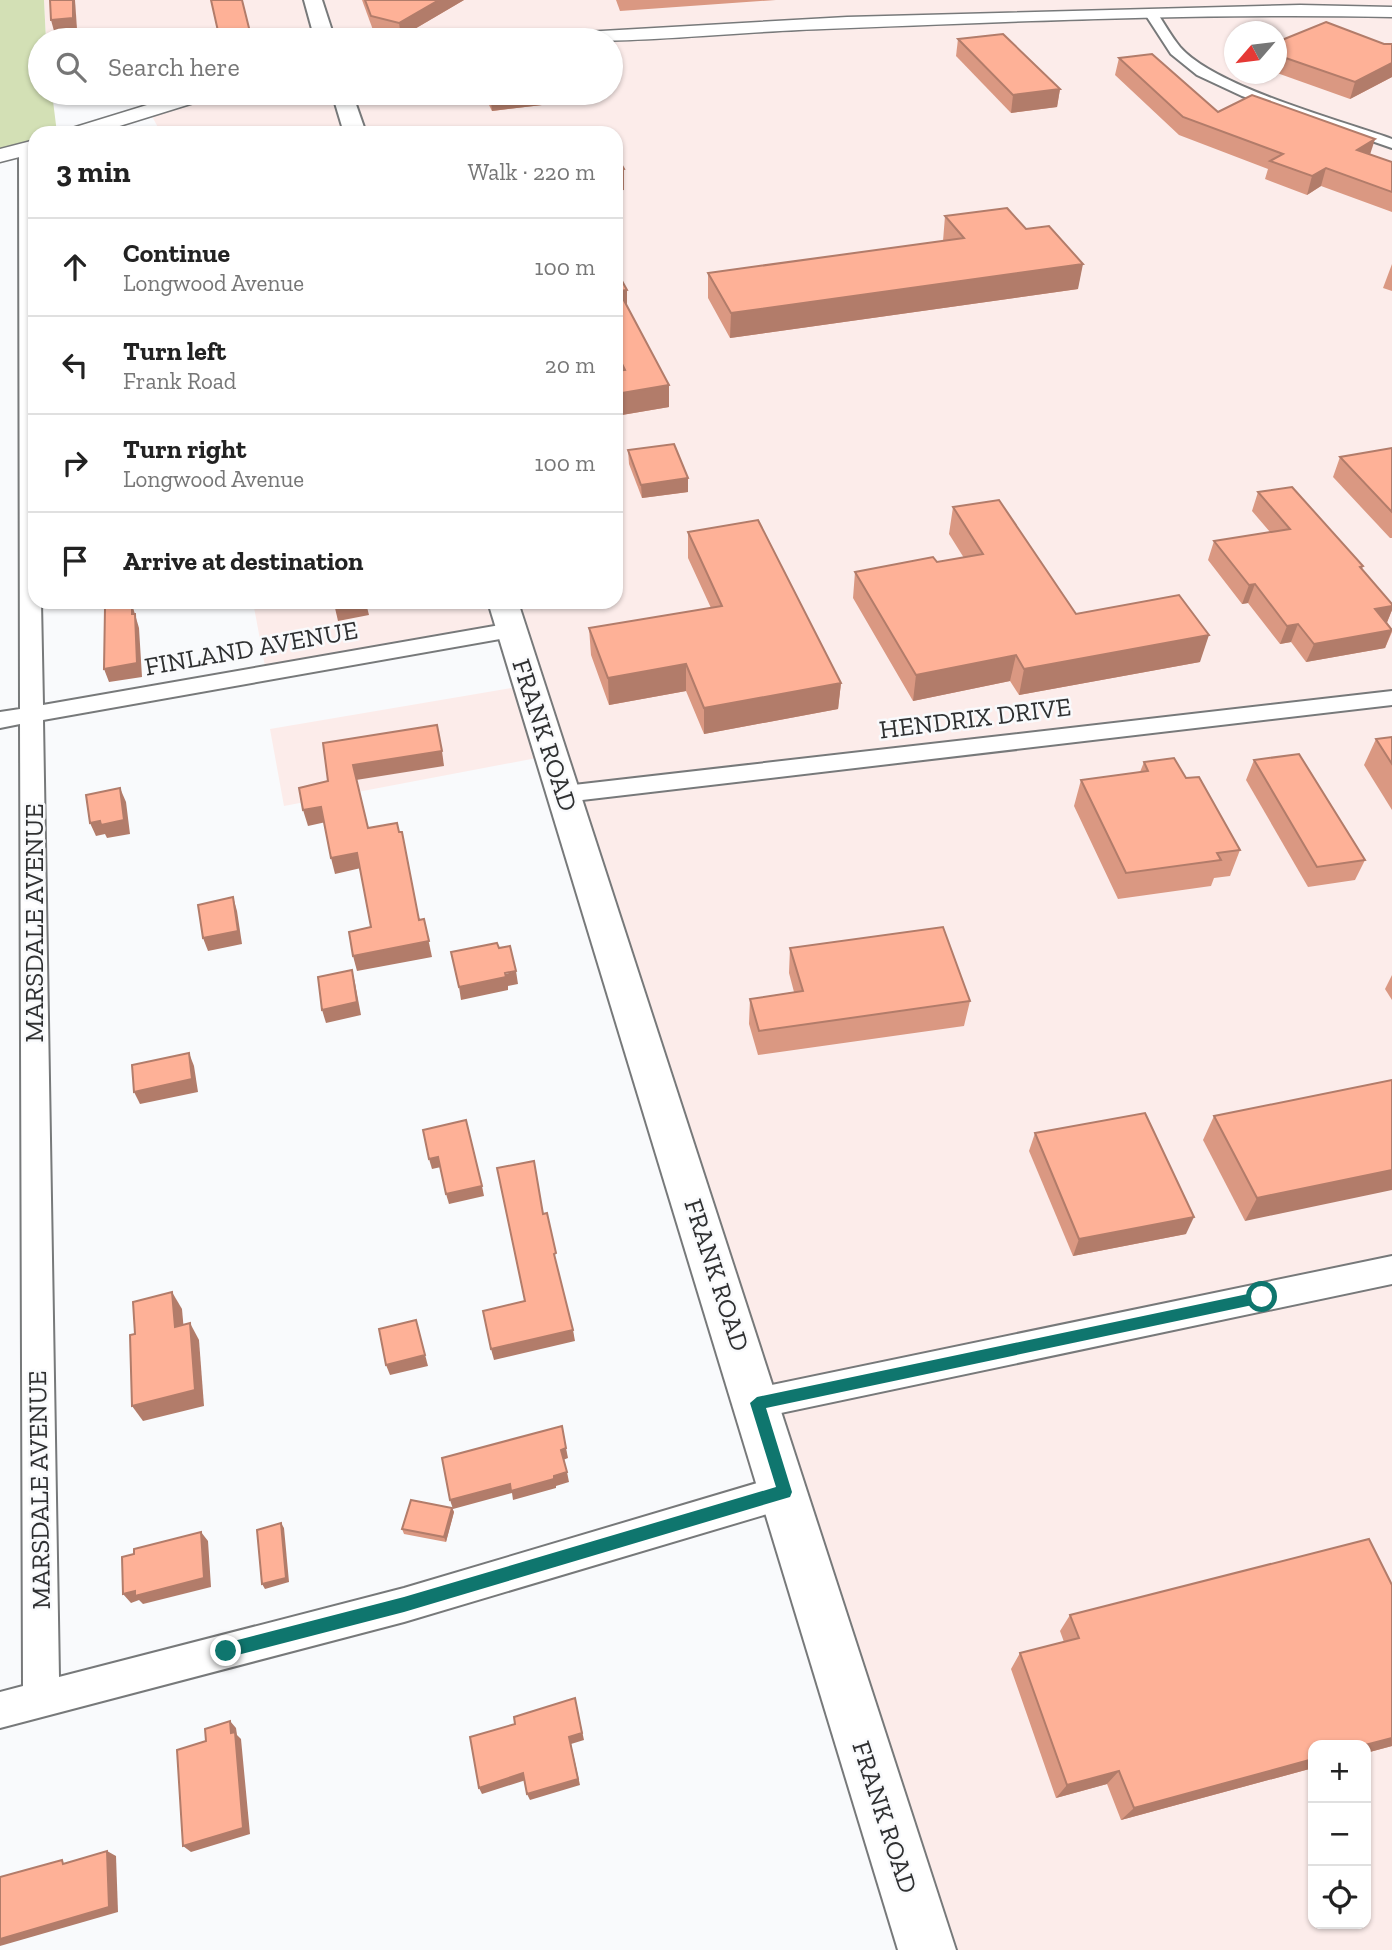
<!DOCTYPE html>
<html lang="en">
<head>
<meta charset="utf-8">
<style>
	:root { --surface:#fff; --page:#f6f6f6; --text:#222; --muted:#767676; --line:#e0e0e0 }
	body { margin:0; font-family:"Zilla Slab",serif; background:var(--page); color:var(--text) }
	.controls { position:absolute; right:21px; bottom:21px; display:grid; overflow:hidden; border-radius:14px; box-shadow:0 2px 5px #0004 }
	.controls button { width:63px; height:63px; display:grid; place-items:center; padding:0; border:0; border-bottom:2px solid var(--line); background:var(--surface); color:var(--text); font:35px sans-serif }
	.compass { position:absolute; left:1224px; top:21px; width:63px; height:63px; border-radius:50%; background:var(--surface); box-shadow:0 2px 5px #0004; rotate:242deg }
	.stop { position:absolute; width:21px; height:21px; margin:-16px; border:5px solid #0f766e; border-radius:50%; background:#fff }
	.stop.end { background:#0f766e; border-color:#fff; box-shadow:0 2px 7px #0008 }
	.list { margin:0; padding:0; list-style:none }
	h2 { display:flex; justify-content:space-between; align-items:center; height:91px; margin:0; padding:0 28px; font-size:30px }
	h2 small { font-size:23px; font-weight:400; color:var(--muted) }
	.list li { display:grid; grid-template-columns:46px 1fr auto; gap:21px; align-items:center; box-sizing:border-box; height:98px; padding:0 28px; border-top:2px solid var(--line) }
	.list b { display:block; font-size:26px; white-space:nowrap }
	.list p { margin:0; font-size:23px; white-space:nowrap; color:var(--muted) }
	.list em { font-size:23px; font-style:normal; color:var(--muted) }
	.icon { flex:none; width:38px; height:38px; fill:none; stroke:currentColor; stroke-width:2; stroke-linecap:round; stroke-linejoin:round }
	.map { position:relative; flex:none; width:1392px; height:1950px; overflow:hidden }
	.search { position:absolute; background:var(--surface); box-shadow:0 2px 5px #0004; left:28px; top:28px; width:595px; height:77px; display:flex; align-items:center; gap:18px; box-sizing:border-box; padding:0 24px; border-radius:38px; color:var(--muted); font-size:26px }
	.panel { position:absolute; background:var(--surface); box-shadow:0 2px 5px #0004; left:28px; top:126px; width:595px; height:483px; border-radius:21px }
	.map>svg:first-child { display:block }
</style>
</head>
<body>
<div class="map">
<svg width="1392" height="1950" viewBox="0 0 1392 1950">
	<rect width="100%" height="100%" fill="#f9fafc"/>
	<path fill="#fcecea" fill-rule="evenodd" d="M44 0H1392V1950H928L547 756 284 806 270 729 517 687 502 636 267 677 253 602H616V133H161L147 107 161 102 155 93H611V40H102V32L46 35ZM1234 32H1276V74H1234ZM1313 1745H1366V1924H1313Z"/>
	<path fill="#d3e0b5" d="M0 0H44L46 40H40V93H52L57 133H35V140L0 151Z"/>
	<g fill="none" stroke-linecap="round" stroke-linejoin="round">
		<g stroke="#77797a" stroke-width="4">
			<g id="minor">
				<path d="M1151 10 1156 11C1164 23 1171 36 1180 47 1215 87 1339 120 1392 139V148L1242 96 1197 75 1171 54 1145 14Z"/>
				<path d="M26 145 33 149 35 602H41L43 705 511 623 519 625 522 630 519 635 511 637 43 720 59 1677 404 1588 784 1475 796 1480 801 1492 796 1504 784 1509 404 1622 0 1728V1692L23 1686 20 724 0 728V712L20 709 19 149Z"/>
				<path d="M1392 691V705L565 802 557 800 553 794 557 788 565 786Z"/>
				<path d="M1392 1256V1284L757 1418 746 1414 741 1403 746 1392 757 1388Z"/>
			</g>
		</g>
		<g stroke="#77797a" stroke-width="3">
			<g id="secondary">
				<path d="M1300 5 1392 7V17C1194 13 996 22 799 30 712 34 625 44 540 40L549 34 847 17Z"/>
				<path d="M186 93H216L213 97 97 133H66L69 129Z"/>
				<path d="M35 140V153L0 162V149Z"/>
			</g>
		</g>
		<g stroke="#77797a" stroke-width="4">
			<g id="primary">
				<path d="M304 0H322L335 40H315Z"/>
				<path d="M332 93H352L366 133H344Z"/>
				<path d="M488 602H518L956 1950H898Z"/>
			</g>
		</g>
		<use href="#minor" fill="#fff" fill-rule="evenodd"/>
		<use href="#secondary" fill="#fff" fill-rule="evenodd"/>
		<use href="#primary" fill="#fff" fill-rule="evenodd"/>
	</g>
	<g fill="#da9882">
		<path d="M362 0H464L401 37 373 30Z"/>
		<path d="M616 0H776L620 11Z"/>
		<path d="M958 39 1060 89 1057 107 1011 113 956 56Z"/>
		<path d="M1277 42 1392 44V77L1350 99 1277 73Z"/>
		<path d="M1119 58 1218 112 1370 154 1392 162V212L1321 186 1307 195 1265 179 1268 169 1179 135 1115 75Z"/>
		<path d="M483 93H592L593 99 492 111Z"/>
		<path d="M945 216 1026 229 1078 289 730 338 708 298V273L943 241Z"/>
		<path d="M1392 264V291L1383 288Z"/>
		<path d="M616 270 627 290V307L669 385V407L616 416Z"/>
		<path d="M1392 448V538H1390L1333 477 1340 457Z"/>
		<path d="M628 450 688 492 642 498 629 464Z"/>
		<path d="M1258 492 1363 566 1362 569 1392 604V610L1387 622 1392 629V632L1385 648 1306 662 1291 642 1280 644 1248 603 1242 604 1208 560 1214 541 1270 532 1252 511Z"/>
		<path d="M953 507 1076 614 1200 662 1019 695 1010 681 913 701 853 598 855 572 937 562 964 558 949 534Z"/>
		<path d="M688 532 841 683 838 709 704 734 686 691 609 705 591 655 589 628 711 608 688 558Z"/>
		<path d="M1392 737V810L1364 765 1376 739Z"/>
		<path d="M1254 760 1365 860 1355 880 1308 887 1246 780Z"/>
		<path d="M1144 762 1186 778 1240 850 1230 876 1214 878 1211 886 1118 899 1074 806 1081 780 1140 772Z"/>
		<path d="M790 948 970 1001 964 1026 758 1055 749 1024 750 999 794 992 789 973Z"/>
		<path d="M1392 975V1000L1385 989Z"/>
		<path d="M1392 1080 1245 1221 1203 1140 1214 1116Z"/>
		<path d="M1035 1133 1186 1234 1073 1256 1029 1151Z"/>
		<path d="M452 1508 454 1512 446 1542 404 1534 402 1529Z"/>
		<path d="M1392 1585V1746L1366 1753 1313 1745V1768L1121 1820 1107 1784 1056 1798 1011 1669 1020 1653 1064 1642 1060 1631 1070 1615Z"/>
	</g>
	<g fill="#b27c6a">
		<path d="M73 0H75L77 29 54 31 51 20Z"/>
		<path d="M439 0H464L401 37 399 23Z"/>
		<path d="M1392 63V77L1350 99 1355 82Z"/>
		<path d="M1060 89 1057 107 1011 113 1013 95Z"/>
		<path d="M490 93H592L593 99 492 111Z"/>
		<path d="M1375 139 1369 158 1357 150Z"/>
		<path d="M1326 168 1321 186 1307 195 1312 176Z"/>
		<path d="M624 169V190L616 191V170Z"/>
		<path d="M1083 264 1078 289 730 338 731 313Z"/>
		<path d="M627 290V312L619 291Z"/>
		<path d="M669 385V407L616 416V394Z"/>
		<path d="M688 478V492L642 498 641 485Z"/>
		<path d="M1255 584 1248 603 1242 604 1249 585Z"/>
		<path d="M366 603 369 615 338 621 335 608Z"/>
		<path d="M132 604 139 628 142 677 109 682 104 669 132 614Z"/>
		<path d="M1392 606V610L1386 625 1375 609Z"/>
		<path d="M1298 624 1291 642 1280 644 1287 626Z"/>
		<path d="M1392 630 1385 648 1306 662 1314 644Z"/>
		<path d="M1209 635 1200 662 1019 695 1024 669Z"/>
		<path d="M1016 655 1010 681 913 701 916 675Z"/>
		<path d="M686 664V691L609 705 608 678Z"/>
		<path d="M841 683 838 709 704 734V708Z"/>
		<path d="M442 751 444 766 356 780 353 765Z"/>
		<path d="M120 788 126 802 130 834 107 838 105 834 96 836 90 823Z"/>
		<path d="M321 807 326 822 308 826 303 810Z"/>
		<path d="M357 853 361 868 335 874 331 858Z"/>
		<path d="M233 897 237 911 242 944 208 951 203 938Z"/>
		<path d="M424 919 432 957 357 971 353 956Z"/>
		<path d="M352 970 355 983 361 1015 326 1023 322 1010Z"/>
		<path d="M516 971 518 984 508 986V990L461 1000 459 987Z"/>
		<path d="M189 1053 194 1066 198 1092 140 1104 134 1092Z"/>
		<path d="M438 1157 441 1167 432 1169 429 1159Z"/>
		<path d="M1392 1170V1190L1245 1221 1257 1198Z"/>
		<path d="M482 1186 484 1196 449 1204 446 1194Z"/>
		<path d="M1194 1217 1186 1234 1073 1256 1079 1239Z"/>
		<path d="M172 1292 182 1309 185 1343 175 1327Z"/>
		<path d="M416 1320 428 1366 390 1375 386 1365Z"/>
		<path d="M190 1323 199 1340 204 1406 143 1421 132 1406Z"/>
		<path d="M573 1330 575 1341 494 1360 491 1349Z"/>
		<path d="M566 1448 568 1458 563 1460 561 1450Z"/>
		<path d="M567 1472 569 1482 556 1486V1488L513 1500 512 1493 453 1509 450 1500 510 1484 554 1476Z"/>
		<path d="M452 1508 454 1512 446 1542 444 1537Z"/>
		<path d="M281 1523 284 1528 289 1582 265 1589 262 1584Z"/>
		<path d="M201 1532 208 1541 211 1587 143 1604 139 1600 131 1603 123 1594 135 1591Z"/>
		<path d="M575 1698 584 1740 571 1744 580 1785 530 1800 527 1794 569 1737Z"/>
		<path d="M230 1721 236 1728 237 1735 241 1739 250 1834 191 1852 183 1846 231 1733Z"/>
		<path d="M1392 1738V1746L1366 1753V1745Z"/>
		<path d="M1313 1759V1768L1121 1820 1134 1808Z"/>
		<path d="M1119 1771 1107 1784 1056 1798 1067 1785Z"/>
		<path d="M523 1773 526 1780 482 1794 479 1788Z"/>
		<path d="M107 1851 116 1856 118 1912 0 1946V1939Z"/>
	</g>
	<g fill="#feb197" stroke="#b27c6a" stroke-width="2">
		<path d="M50 0H73V18L51 20Z"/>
		<path d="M211 0H242L252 40H220Z"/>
		<path d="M365 0H439L399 23 371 16Z"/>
		<path d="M1326 22 1384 44H1392V63L1355 82 1277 55V42Z"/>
		<path d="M1003 34 1060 89 1013 95 958 39Z"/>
		<path d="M1152 54 1218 112 1252 95 1375 139 1357 150 1392 162V192L1326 168 1312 176 1270 161 1283 154 1183 117 1119 58Z"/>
		<path d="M616 155 624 169 616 170Z"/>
		<path d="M1007 208 1026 229 1049 226 1083 264 731 313 708 273 964 238 945 216Z"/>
		<path d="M616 270 627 290 619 291 669 385 616 394V371L625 370 616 352Z"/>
		<path d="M674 444 688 478 641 485 628 450Z"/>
		<path d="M1392 448V512L1340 457Z"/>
		<path d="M1292 487 1363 566 1360 567 1392 604V606L1375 609 1392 630 1314 644 1298 624 1287 626 1255 584 1249 585 1214 541 1290 529 1258 492Z"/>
		<path d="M999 500 1076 614 1179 595 1209 635 1024 669 1016 655 916 675 855 572 933 557 937 562 983 554 953 507Z"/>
		<path d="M758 520 841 683 704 708 686 664 608 678 589 628 722 606 688 532Z"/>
		<path d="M333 602H366V603L335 608Z"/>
		<path d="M132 604V614H135L137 663 104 669 105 608Z"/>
		<path d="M437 725 442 751 353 765 368 828 397 823 399 832H402L419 920 424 919 429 941 353 956 349 932 371 927 357 853 331 858 321 807 303 810 299 788 328 781 323 743Z"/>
		<path d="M1392 737V764L1376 739Z"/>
		<path d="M1299 754 1365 860 1317 867 1254 760Z"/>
		<path d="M1174 758 1186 778 1199 777 1240 850 1217 853 1221 860 1126 873 1081 780 1148 771 1144 762Z"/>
		<path d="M120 788 124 820 101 825 100 821 90 823 86 795Z"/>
		<path d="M233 897 238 931 203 938 198 905Z"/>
		<path d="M943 927 970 1001 759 1031 750 999 803 991 790 948Z"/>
		<path d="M497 943 499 948 510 946 516 971 505 973 506 977 459 987 451 952Z"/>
		<path d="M352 970 357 1002 322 1010 318 977Z"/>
		<path d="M189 1053 192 1079 134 1092 132 1065Z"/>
		<path d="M1392 1080V1170L1257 1198 1214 1116Z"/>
		<path d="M1145 1113 1194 1217 1079 1239 1035 1133Z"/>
		<path d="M466 1120 482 1186 446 1194 438 1157 429 1159 423 1130Z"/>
		<path d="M534 1161 543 1214 547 1213 556 1253 554 1254 573 1330 491 1349 483 1311 525 1301 497 1168Z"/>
		<path d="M172 1292 175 1327 190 1323 195 1390 132 1406 130 1335 135 1334 133 1302Z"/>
		<path d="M416 1320 425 1355 386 1365 379 1329Z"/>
		<path d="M562 1426 566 1448 561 1450 567 1472 554 1476V1479L511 1491 510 1484 450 1500 442 1458Z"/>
		<path d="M411 1500 452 1508 444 1537 402 1529Z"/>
		<path d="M281 1523 286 1578 262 1584 257 1530Z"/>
		<path d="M201 1532 204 1578 135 1596V1591L123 1594 122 1557 134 1554V1549Z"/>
		<path d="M1369 1539 1392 1585V1738L1365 1745H1313V1759L1134 1808 1119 1771 1067 1785 1020 1653 1079 1638 1070 1615Z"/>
		<path d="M575 1698 582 1733 569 1737 578 1779 527 1794 523 1773 479 1788 470 1737 515 1724 514 1717Z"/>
		<path d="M230 1721 231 1733 235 1732 243 1828 183 1846 177 1750 206 1741 205 1729Z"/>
		<path d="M107 1851 109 1907 0 1939V1877L62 1860 63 1864Z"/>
	</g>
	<path fill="#0f766e" d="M1262 1291 1269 1297 1262 1303 766 1408 792 1492 790 1497 404 1612 226 1658 221 1656 219 1651 221 1645 226 1643 404 1597 776 1487 750 1403 757 1397Z"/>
	<g text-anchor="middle" stroke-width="5" stroke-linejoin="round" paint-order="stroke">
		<g font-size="26" fill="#2f3031" stroke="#f9fafc">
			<text transform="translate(251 648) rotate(-10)" y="9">FINLAND AVENUE</text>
			<text transform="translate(975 718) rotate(-7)" y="9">HENDRIX DRIVE</text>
			<text transform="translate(545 735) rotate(72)" y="9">FRANK ROAD</text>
			<text transform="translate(34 923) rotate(-90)" y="9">MARSDALE AVENUE</text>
			<text transform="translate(717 1275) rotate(72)" y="9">FRANK ROAD</text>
			<text transform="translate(39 1490) rotate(-91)" y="9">MARSDALE AVENUE</text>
			<text transform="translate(885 1817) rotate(72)" y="9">FRANK ROAD</text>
		</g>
	</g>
</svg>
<div class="controls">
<button>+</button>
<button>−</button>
<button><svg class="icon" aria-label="locate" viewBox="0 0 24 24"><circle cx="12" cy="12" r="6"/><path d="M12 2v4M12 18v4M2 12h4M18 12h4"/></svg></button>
</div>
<svg class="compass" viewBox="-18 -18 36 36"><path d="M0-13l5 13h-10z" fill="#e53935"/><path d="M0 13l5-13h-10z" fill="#767676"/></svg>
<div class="stop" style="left:1262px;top:1297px"></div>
<div class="stop end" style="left:226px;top:1651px"></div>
<div class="search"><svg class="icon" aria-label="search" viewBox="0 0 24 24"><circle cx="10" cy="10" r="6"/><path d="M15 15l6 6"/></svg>Search here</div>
<section class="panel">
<h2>3 min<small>Walk · 220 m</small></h2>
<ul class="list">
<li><svg class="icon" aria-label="ahead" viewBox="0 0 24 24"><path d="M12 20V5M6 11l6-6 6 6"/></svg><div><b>Continue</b><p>Longwood Avenue</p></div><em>100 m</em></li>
<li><svg class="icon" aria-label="left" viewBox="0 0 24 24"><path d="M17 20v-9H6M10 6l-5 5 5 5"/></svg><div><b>Turn left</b><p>Frank Road</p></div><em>20 m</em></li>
<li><svg class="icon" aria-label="right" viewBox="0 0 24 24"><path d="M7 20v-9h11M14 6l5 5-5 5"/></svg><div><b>Turn right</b><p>Longwood Avenue</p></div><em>100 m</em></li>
<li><svg class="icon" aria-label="arrive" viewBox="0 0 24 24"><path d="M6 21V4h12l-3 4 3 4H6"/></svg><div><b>Arrive at destination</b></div></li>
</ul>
</section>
</div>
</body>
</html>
